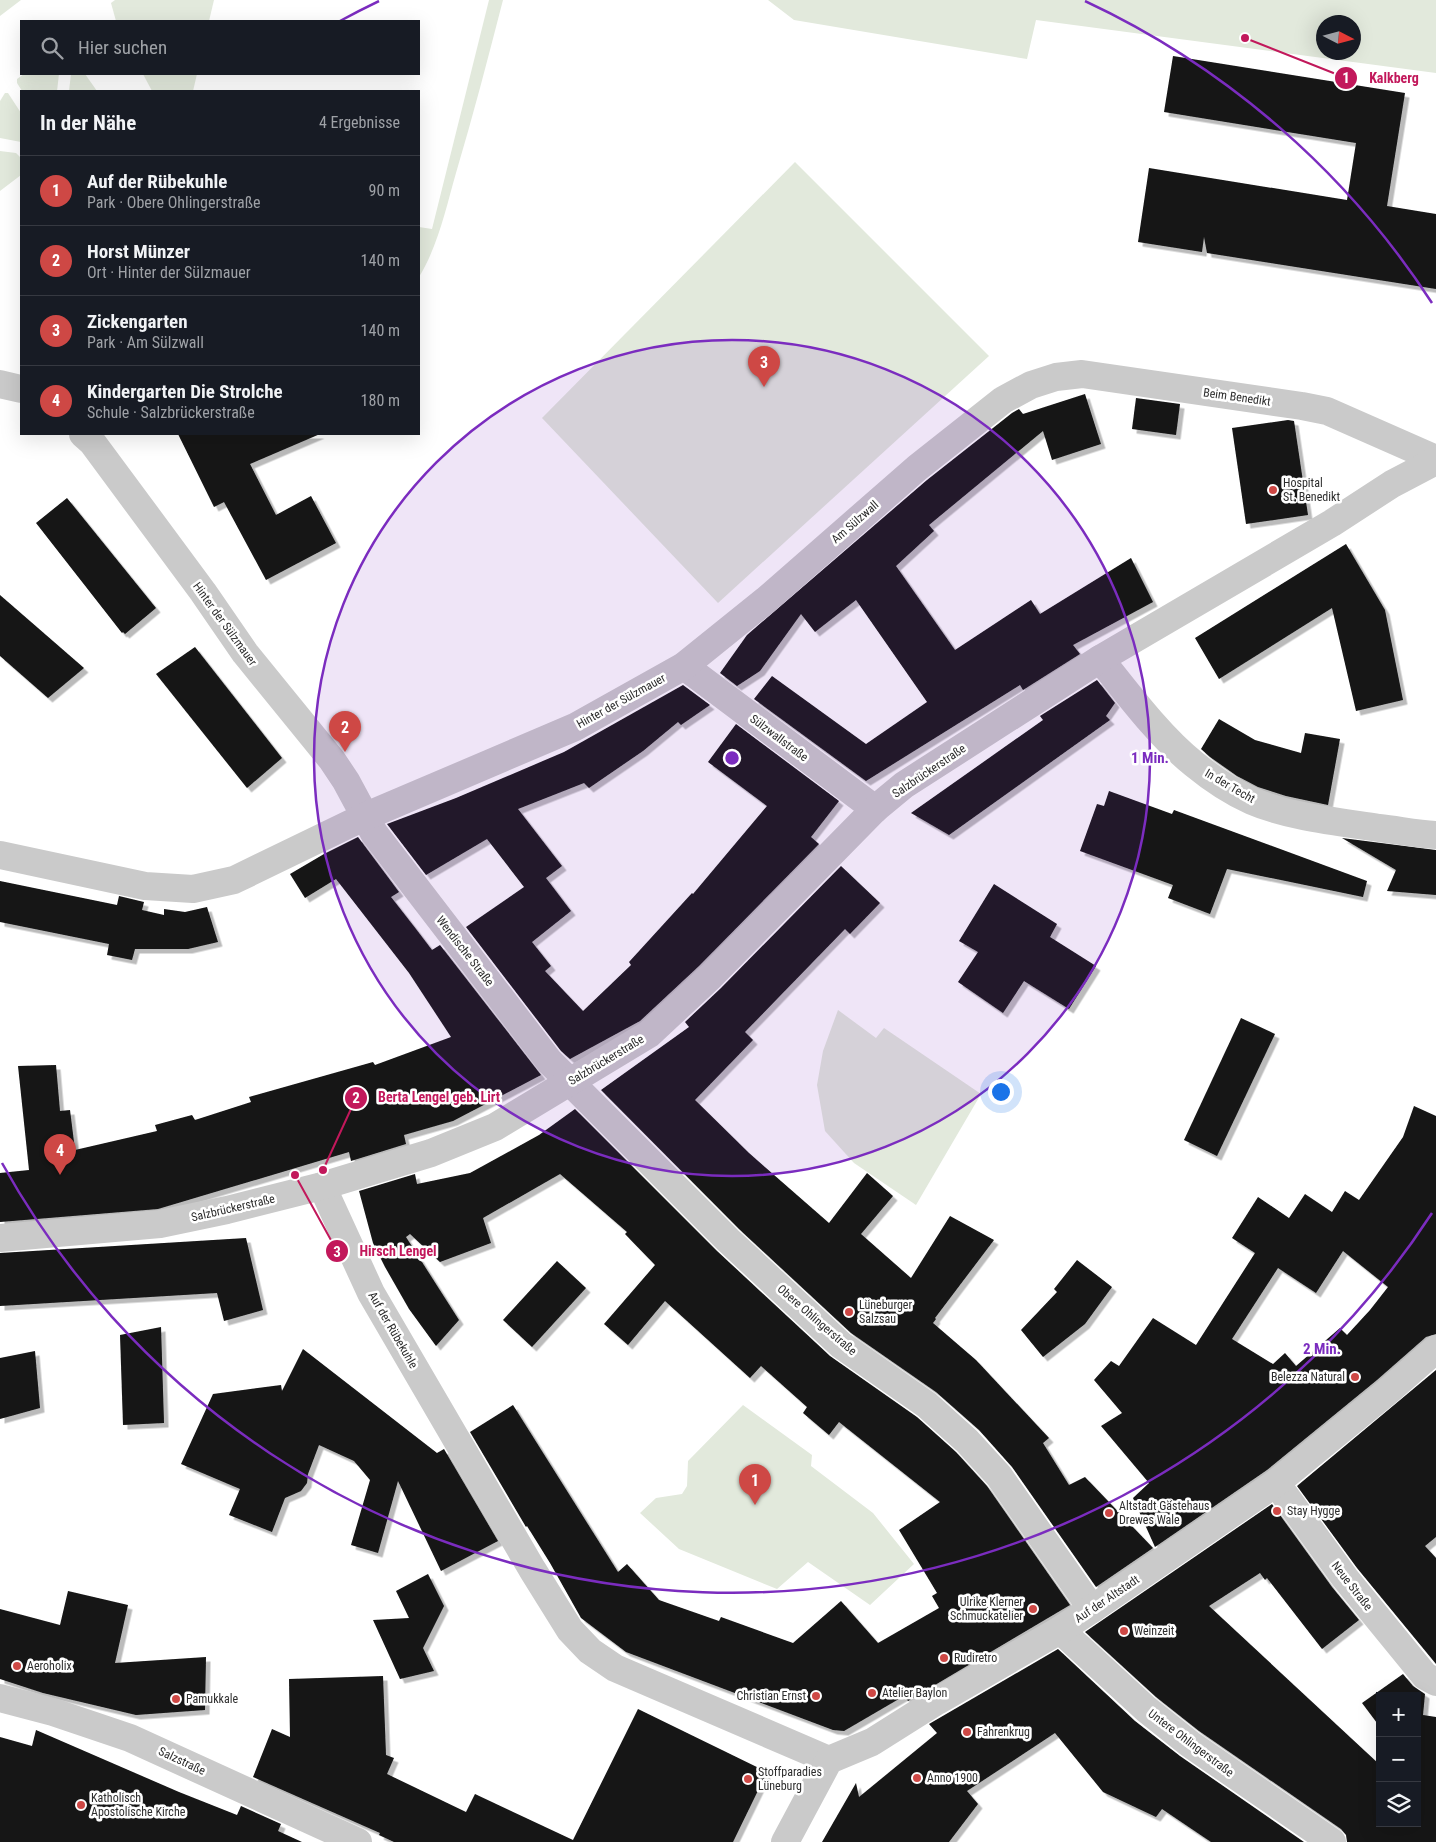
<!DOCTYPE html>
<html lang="de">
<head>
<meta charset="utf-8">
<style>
	:root { --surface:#171b24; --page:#20242c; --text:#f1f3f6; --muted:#9ea1a6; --line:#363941; --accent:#ce4845 }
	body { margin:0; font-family:"Roboto Condensed",sans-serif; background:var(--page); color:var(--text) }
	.controls { position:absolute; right:15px; bottom:15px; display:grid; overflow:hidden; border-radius:0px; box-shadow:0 5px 20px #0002 }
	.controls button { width:45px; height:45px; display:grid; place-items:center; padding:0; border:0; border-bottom:1px solid var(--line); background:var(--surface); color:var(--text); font:25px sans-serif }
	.compass { position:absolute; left:1316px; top:15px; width:45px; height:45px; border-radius:50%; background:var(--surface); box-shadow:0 5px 20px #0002; rotate:96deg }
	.you { position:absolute; left:1000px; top:1091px; width:18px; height:18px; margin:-12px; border:4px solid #fff; border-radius:50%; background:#1a73e8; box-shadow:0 0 0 8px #1a73e833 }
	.badge { display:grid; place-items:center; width:32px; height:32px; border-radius:50%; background:var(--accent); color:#fff; font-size:16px; font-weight:700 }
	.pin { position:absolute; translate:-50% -41px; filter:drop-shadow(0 1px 2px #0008) }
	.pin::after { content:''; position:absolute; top:26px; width:18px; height:15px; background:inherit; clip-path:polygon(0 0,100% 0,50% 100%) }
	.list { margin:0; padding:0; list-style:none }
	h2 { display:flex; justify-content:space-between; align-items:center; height:65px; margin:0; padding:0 20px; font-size:21px }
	h2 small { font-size:16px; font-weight:400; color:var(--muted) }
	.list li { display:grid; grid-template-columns:32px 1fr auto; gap:15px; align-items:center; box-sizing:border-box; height:70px; padding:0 20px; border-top:1px solid var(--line) }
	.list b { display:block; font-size:19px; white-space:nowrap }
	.list p { margin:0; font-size:16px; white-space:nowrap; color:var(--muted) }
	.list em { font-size:16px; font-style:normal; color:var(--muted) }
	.icon { flex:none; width:28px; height:28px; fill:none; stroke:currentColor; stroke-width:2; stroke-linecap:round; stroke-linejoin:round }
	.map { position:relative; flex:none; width:1436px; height:1842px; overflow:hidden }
	.search { position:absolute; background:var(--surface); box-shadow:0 5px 20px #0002; left:20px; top:20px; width:400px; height:55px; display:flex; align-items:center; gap:12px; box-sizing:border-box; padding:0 18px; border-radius:0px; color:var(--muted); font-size:19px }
	.panel { position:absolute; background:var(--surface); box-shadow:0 5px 20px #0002; left:20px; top:90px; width:400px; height:345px; border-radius:0px }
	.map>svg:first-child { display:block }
</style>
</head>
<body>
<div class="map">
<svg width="1436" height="1842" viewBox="0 0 1436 1842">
	<defs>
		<filter id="shadow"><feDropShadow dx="4.5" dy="4.5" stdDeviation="0" flood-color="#0004"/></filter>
	</defs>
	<rect width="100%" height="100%" fill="#fff"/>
	<g fill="#e2e9dc" fill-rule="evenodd">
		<path d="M0 0H21L0 16Z"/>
		<path d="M115 0H214L209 21H116L111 3Z"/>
		<path d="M489 0H503C488 58 473 116 456 173 446 208 438 246 419 277V227L432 229Z"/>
		<path d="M768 0H1436V73L1036 20 1027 59 794 20ZM1324 22H1354V52H1324Z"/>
		<path d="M24 74H59L57 91H22L17 83V79Z"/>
		<path d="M71 74H85L97 91H69Z"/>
		<path d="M143 74H197L193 91H152Z"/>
		<path d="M5 93H8L21 113V142L0 138V101Z"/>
		<path d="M0 151 16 153 21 158V175L0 191Z"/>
		<path d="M795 162 989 356 718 603 542 418Z"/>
		<path d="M838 1010 876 1038 884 1028 981 1094 916 1205 854 1163 825 1131 817 1085 823 1051Z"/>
		<path d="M743 1405 812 1455 811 1466 873 1513 914 1564 870 1605 808 1562 777 1589 679 1549 640 1513 656 1498 682 1494 687 1486 688 1461Z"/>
	</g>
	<g fill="#141414" fill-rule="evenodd" filter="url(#shadow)">
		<path d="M1173 56 1405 93 1387 206 1436 214V289L1207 253 1204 237 1202 252 1138 242 1149 168 1347 200 1356 143 1164 112Z"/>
		<path d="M1085 394 1101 444 1052 460 1043 431 929 525 934 531 896 566 955 650 1031 600 1040 614 1131 558 1153 602 1073 645 1080 654 1023 690 1020 685 866 781 754 699 772 676 866 744 927 702 856 600 815 632 801 614 760 671 737 686 720 673 747 635 927 480 1012 413 1019 409 1023 414Z"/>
		<path d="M1136 398 1180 404 1176 435 1132 429Z"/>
		<path d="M1288 420 1294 421 1308 515 1246 524 1232 428Z"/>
		<path d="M178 434H320L250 464 276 515 311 496 336 543 266 580 224 502 214 507Z"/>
		<path d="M67 498 156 608 125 634 123 632 122 633 36 523Z"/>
		<path d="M1346 544 1385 610 1403 700 1356 711 1332 608 1219 679 1195 638Z"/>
		<path d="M0 595 84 668 48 698 0 656Z"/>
		<path d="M195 647 282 758 247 788 156 674Z"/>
		<path d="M1097 680 1115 703 1106 716 1110 720 949 835 911 813 1043 720 1040 716Z"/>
		<path d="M683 685 710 705 681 725 678 722 643 751 589 788 584 783 518 809 562 866 546 878 571 911 532 942 551 966 545 971 583 1011 631 965 629 962 692 893 693 894 767 806 708 762 736 724 839 801 811 837 819 844 699 966 640 1021 570 1059 561 1051 466 927 524 887 487 839 426 875 387 824 456 798 564 752Z"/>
		<path d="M1219 719 1255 740 1301 753 1305 733 1340 739 1328 805 1286 796 1258 787 1237 776 1210 757 1201 749Z"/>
		<path d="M1109 791 1172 814 1174 810 1367 881 1363 897 1227 869 1210 914 1168 898 1173 885 1080 851 1097 804 1104 806Z"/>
		<path d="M358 837 399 892 391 897 416 929 432 950 440 945 541 1075 453 1121 404 1135 406 1144 351 1161 349 1152 158 1209 0 1222V1173L29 1170 18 1066 56 1065 60 1111 70 1110 75 1150 157 1131 155 1125 192 1115 195 1120 251 1102 249 1097 373 1062 375 1065 451 1037 409 973 336 879 305 898 290 874 324 854Z"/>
		<path d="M1342 838 1436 850V895L1387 891 1396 870Z"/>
		<path d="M841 866 880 903 850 934 845 929 745 1032 753 1040 695 1100 749 1153 829 1223 867 1173 893 1196 861 1234 911 1278 950 1216 994 1240 935 1318 936 1319 933 1323 976 1360 1049 1438 1043 1443 1069 1485 1085 1477 1153 1548 1096 1587 1012 1467 979 1430 936 1392 851 1333 739 1229 601 1090 689 1027 685 1022 721 988Z"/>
		<path d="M0 881 117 905 119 896 144 902 142 910 164 915V909L185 912 207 907 218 942 188 949H135L132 960 107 955 109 944 0 922Z"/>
		<path d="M994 884 1057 924 1050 937 1096 966 1069 1009 1024 981 1003 1013 958 982 978 952 959 941Z"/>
		<path d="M1241 1018 1275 1034 1217 1156 1184 1140Z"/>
		<path d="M1414 1106 1436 1116V1334L1426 1337 1377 1380 1267 1470 1155 1547 1133 1498 1149 1483 1101 1426 1122 1413 1094 1380 1111 1361 1119 1366 1153 1318 1196 1345 1255 1253 1232 1238 1258 1197 1289 1218 1305 1194 1332 1212 1345 1191 1359 1200 1403 1137ZM1343 1251 1388 1287 1370 1310 1347 1335 1340 1328 1296 1366 1285 1353 1273 1364 1232 1339 1278 1268 1316 1293Z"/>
		<path d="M575 1109 717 1251 830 1356 917 1417 956 1452 987 1486 1070 1605 908 1701 904 1696 844 1731 833 1730 626 1652 581 1618 550 1563 527 1526 526 1527 470 1432 513 1405 618 1572 627 1564 659 1600 719 1621 721 1617 793 1643 841 1601 878 1643 939 1608 932 1596 937 1593 899 1530 940 1502 839 1422 829 1435 803 1413 807 1407 761 1366 750 1378 665 1301 628 1345 604 1324 655 1265 625 1234 627 1232 560 1174 483 1218 491 1243 440 1262 410 1234 406 1237 459 1320 436 1346 409 1309 385 1267 373 1243 359 1191 415 1174 417 1184 470 1173 539 1135Z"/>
		<path d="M246 1238 263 1310 224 1321 217 1293 0 1306V1253Z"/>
		<path d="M1077 1260 1112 1287 1085 1324 1043 1357 1021 1330 1057 1292 1054 1289Z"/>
		<path d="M557 1261 586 1288 532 1347 503 1320Z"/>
		<path d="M161 1327 164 1423 123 1425 120 1335Z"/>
		<path d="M303 1349 437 1453 444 1449 498 1541 441 1571 398 1481 378 1553 351 1545 370 1480 354 1461 319 1445 308 1474 307 1483 301 1491 285 1498 272 1532 229 1515 240 1489 181 1464 213 1394 281 1385 282 1391Z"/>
		<path d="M35 1351 40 1408 0 1419V1358Z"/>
		<path d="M1436 1370V1537L1425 1546 1436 1558V1664L1357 1568 1297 1486Z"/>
		<path d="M1272 1504 1332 1587 1359 1620 1322 1649 1267 1578 1265 1580 1260 1573 1209 1606 1380 1765V1823H1417V1696H1380V1727L1362 1703 1403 1674 1413 1686 1425 1694 1423 1715 1436 1717V1842H1347L1346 1835 1341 1829 1199 1731 1156 1697 1085 1632Z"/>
		<path d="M428 1574 444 1606 423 1648 434 1671 400 1679 373 1620 409 1618 396 1591Z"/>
		<path d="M68 1591 128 1605 115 1663 206 1657 205 1710 136 1715 43 1693 0 1679V1609L60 1625Z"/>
		<path d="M1058 1649 1135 1721 1180 1756 1304 1842H1211L1162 1809 1156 1817 1103 1792 1055 1733 967 1791 978 1804 949 1842H822L856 1783 859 1797 937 1733 929 1724Z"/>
		<path d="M383 1676 386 1755 394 1758 387 1774 466 1812 475 1794 573 1840 638 1709 767 1772 733 1842H394L379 1835 380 1833 253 1777 272 1729 290 1737 289 1679Z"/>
		<path d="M36 1730 179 1792 237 1815 241 1806 281 1824 278 1831 302 1842H0V1737L32 1746Z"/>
	</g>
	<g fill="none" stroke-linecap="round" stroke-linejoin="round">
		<g stroke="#cacaca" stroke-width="28">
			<path d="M0 384 21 389"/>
			<path d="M83 434 92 442 203 592 245 653 332 760 346 781 374 833 549 1061 728 1240 841 1345 927 1405 967 1441 999 1476 1092 1609"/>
			<path d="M1100 659C1128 694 1160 737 1194 764 1211 778 1232 792 1252 801 1289 817 1340 822 1379 828 1398 830 1417 834 1436 835"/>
			<path d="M684 666 875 809"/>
			<path d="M0 855 145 886 193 889 234 880 364 817 575 727 684 666 766 600 917 468 1003 400 1031 385 1056 377 1082 374 1302 406 1327 411 1436 459"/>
			<path d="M322 1186 371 1293 532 1569 570 1630 590 1651 615 1668 829 1760"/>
			<path d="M0 1238 160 1224 227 1210 322 1186 431 1153 495 1127 649 1034 710 977 875 809 904 785 1100 659 1332 523 1392 484 1436 461"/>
			<path d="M1276 1483 1345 1578 1425 1676 1436 1682"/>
			<path d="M1060 1630 1146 1709 1190 1744 1332 1842"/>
			<path d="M0 1698 53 1712 130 1738 358 1842"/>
			<path d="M785 1842 829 1760 872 1742 937 1701 1060 1630 1092 1609 1276 1483 1387 1392 1436 1349"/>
		</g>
	</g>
	<circle cx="732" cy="758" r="418" fill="#7b2cbf" fill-opacity=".12"/>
	<g fill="none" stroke="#7b2cbf" stroke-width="2.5">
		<circle cx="732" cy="758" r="418"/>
		<path d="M1432 1213A835 835 0 0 1 2 1163M340 21A835 835 0 0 1 379 1M1085 1A835 835 0 0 1 1432 303"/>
	</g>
	<g fill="#ce4845" stroke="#fff" stroke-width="2">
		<circle cx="1273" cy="490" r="5"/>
		<circle cx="849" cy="1312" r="5"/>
		<circle cx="1355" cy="1377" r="5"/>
		<circle cx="1277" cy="1511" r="5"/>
		<circle cx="1109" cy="1513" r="5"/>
		<circle cx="1033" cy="1609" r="5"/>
		<circle cx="1124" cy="1631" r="5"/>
		<circle cx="944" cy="1658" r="5"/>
		<circle cx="17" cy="1666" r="5"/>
		<circle cx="872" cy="1693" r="5"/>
		<circle cx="816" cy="1696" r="5"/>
		<circle cx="176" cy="1699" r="5"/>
		<circle cx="967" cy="1732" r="5"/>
		<circle cx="917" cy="1778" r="5"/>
		<circle cx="748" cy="1779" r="5"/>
		<circle cx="81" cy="1805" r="5"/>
	</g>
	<g text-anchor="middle" stroke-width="5" stroke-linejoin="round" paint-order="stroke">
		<g font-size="12" fill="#2d2d2d" stroke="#fff">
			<text transform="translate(1237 397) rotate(8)" y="4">Beim Benedikt</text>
			<text transform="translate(855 522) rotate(-41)" y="4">Am Sülzwall</text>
			<text transform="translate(225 624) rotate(54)" y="4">Hinter der Sülzmauer</text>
			<text transform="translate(621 701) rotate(-29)" y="4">Hinter der Sülzmauer</text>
			<text transform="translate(779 738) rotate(37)" y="4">Sülzwallstraße</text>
			<text transform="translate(929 771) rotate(-34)" y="4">Salzbrückerstraße</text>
			<text transform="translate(1230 786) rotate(30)" y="4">In der Techt</text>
			<text transform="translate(465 951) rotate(52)" y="4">Wendische Straße</text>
			<text transform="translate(606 1060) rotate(-31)" y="4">Salzbrückerstraße</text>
			<text transform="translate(233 1208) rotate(-13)" y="4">Salzbrückerstraße</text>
			<text transform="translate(817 1320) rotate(41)" y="4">Obere Ohlingerstraße</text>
			<text transform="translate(393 1330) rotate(60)" y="4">Auf der Rübekuhle</text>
			<text transform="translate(1352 1586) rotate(52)" y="4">Neue Straße</text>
			<text transform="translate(1107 1599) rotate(-34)" y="4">Auf der Altstadt</text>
			<text transform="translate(1191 1743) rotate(37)" y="4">Untere Ohlingerstraße</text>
			<text transform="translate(182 1761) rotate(25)" y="4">Salzstraße</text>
		</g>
		<g font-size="12" fill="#2d2d2d" stroke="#fff" text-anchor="start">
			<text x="1283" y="487">Hospital<tspan x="1283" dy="14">St. Benedikt</tspan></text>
			<text x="859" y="1309">Lüneburger<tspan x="859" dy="14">Salzsau</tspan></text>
			<text x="1345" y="1381" text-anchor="end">Belezza Natural</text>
			<text x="1119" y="1510">Altstadt Gästehaus<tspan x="1119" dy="14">Drewes Wale</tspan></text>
			<text x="1287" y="1515">Stay Hygge</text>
			<text x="1023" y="1606" text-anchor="end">Ulrike Klerner<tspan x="1023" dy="14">Schmuckatelier</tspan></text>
			<text x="1134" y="1635">Weinzeit</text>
			<text x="954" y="1662">Rudiretro</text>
			<text x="27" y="1670">Aeroholix</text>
			<text x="882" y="1697">Atelier Baylon</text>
			<text x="806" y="1700" text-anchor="end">Christian Ernst</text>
			<text x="186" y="1703">Pamukkale</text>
			<text x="977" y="1736">Fahrenkrug</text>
			<text x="758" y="1776">Stoffparadies<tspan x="758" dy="14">Lüneburg</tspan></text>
			<text x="927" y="1782">Anno 1900</text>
			<text x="91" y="1802">Katholisch<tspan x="91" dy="14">Apostolische Kirche</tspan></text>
		</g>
	</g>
	<circle cx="732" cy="758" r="8" fill="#7b2cbf" stroke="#fff" stroke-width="2.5"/>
	<g font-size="15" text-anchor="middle" font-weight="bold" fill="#7b2cbf" stroke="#fff" stroke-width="5" stroke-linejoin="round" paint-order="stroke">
		<text x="1150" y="763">1 Min.</text>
		<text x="1322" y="1354">2 Min.</text>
	</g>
	<path fill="none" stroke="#c2185b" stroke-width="2" d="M1245 38L1346 78M323 1170L356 1098M295 1175L337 1251"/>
	<g fill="#c2185b" stroke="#fff" stroke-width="2">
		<circle cx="1245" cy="38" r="5"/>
		<circle cx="323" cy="1170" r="5"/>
		<circle cx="295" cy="1175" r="5"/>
		<circle cx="1346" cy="78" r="12"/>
		<circle cx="356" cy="1098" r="12"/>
		<circle cx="337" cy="1251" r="12"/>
	</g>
	<g font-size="15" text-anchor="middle" font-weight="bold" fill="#fff">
		<text x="1346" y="83">1</text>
		<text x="356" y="1103">2</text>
		<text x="337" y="1257">3</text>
	</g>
	<g font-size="14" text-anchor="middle" font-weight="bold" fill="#c2185b" stroke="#fff" stroke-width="5" stroke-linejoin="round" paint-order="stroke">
		<text x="1394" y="83">Kalkberg</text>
		<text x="439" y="1102">Berta Lengel geb. Lirt</text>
		<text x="398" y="1256">Hirsch Lengel</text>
	</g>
</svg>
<div class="controls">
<button>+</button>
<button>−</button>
<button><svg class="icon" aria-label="layers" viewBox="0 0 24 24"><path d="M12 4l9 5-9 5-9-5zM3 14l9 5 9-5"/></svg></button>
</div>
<svg class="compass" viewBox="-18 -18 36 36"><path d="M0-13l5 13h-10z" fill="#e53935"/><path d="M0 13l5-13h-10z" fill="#9ea1a6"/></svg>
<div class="you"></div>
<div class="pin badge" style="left:755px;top:1505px">1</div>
<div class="pin badge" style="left:345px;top:752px">2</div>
<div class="pin badge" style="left:764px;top:387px">3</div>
<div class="pin badge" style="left:60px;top:1175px">4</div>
<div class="search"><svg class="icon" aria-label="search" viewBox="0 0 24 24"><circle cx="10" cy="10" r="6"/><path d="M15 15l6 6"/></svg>Hier suchen</div>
<section class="panel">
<h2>In der Nähe<small>4 Ergebnisse</small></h2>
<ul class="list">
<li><span class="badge">1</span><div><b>Auf der Rübekuhle</b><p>Park · Obere Ohlingerstraße</p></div><em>90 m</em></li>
<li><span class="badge">2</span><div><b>Horst Münzer</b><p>Ort · Hinter der Sülzmauer</p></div><em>140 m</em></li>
<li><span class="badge">3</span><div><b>Zickengarten</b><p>Park · Am Sülzwall</p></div><em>140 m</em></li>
<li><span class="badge">4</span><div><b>Kindergarten Die Strolche</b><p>Schule · Salzbrückerstraße</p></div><em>180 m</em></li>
</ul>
</section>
</div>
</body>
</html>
